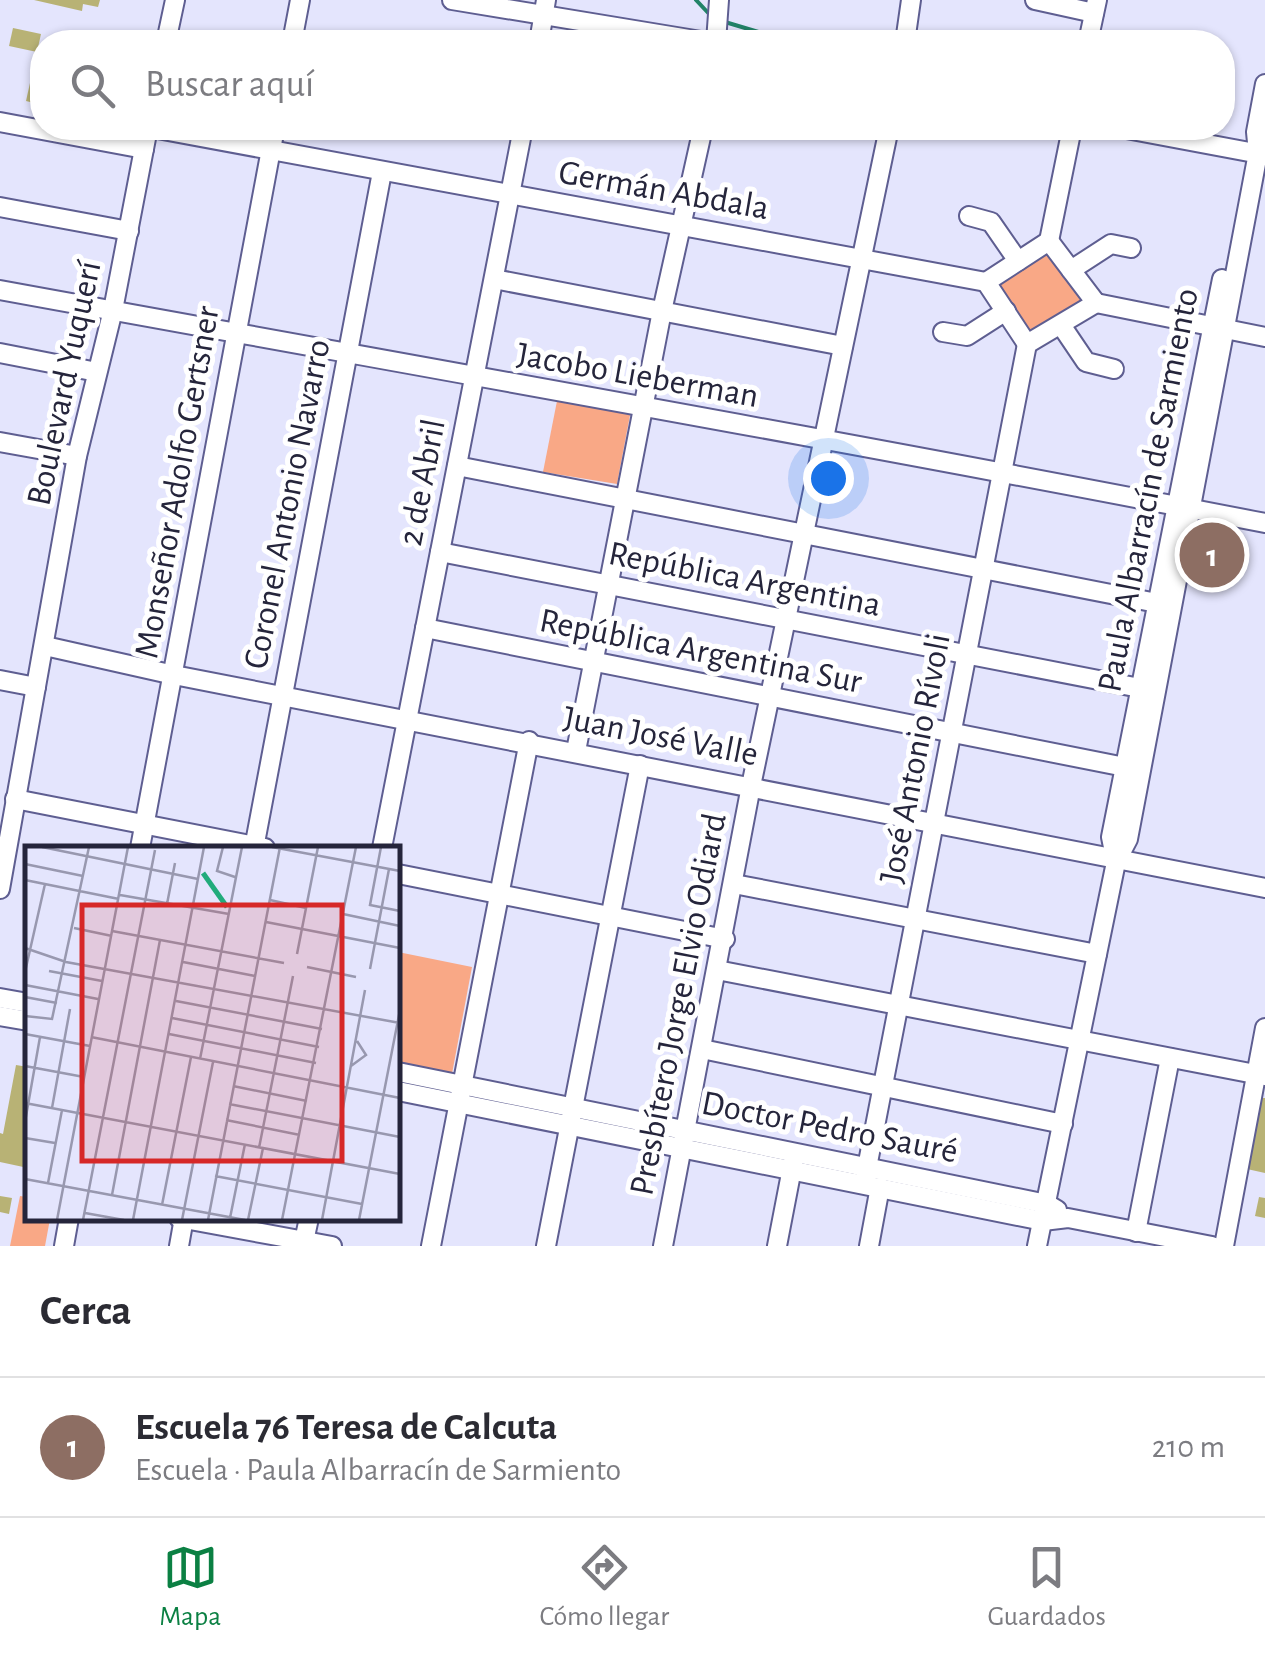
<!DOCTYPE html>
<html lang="es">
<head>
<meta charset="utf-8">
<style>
	:root { --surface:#fff; --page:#f2f2f3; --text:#2b2b33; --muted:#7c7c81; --line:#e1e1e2; --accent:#0b8043 }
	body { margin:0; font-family:"Alegreya Sans",sans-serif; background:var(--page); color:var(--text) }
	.you { position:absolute; left:828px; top:478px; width:35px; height:35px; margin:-25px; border:8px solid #fff; border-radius:50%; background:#1a73e8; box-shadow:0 0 0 15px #1a73e833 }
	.badge { display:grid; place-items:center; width:65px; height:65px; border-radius:50%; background:var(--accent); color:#fff; font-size:32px; font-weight:700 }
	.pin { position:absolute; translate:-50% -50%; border:5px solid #fff; box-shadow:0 2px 10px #0006 }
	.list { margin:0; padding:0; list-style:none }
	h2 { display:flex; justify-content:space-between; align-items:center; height:130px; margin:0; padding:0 40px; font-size:42px }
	h2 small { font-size:32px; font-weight:400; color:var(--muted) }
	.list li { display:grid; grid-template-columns:65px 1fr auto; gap:30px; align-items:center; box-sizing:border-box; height:140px; padding:0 40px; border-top:2px solid var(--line) }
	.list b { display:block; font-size:38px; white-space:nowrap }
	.list p { margin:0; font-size:32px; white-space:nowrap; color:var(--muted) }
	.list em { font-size:32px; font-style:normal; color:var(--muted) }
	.icon { flex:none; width:55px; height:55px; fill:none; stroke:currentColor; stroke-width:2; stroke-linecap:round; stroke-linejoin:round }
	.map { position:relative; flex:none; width:1265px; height:1246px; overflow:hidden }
	.search { position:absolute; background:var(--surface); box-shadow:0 2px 8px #0004; left:30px; right:30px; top:30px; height:110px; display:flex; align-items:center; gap:25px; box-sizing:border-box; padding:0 35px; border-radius:40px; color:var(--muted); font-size:38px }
	.sheet { height:270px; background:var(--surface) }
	nav { display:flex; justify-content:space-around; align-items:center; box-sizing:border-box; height:140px; border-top:2px solid var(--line); background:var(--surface); font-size:28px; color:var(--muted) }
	nav a { display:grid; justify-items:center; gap:5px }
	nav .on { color:var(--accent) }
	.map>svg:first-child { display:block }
</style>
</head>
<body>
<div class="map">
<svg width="1265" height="1246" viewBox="0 0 1265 1246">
	<rect width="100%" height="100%" fill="#e4e5fd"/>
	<g fill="#f9a886">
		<path d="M1048 250 1082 301 1029 335 995 284Z"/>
		<path d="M557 401 631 410 617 484 543 472Z"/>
		<path d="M398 952 472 967 451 1079 398 1069Z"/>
		<path d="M20 1196 27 1197 28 1218 50 1219 45 1246H10Z"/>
	</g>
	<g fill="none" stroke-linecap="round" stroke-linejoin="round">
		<g stroke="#228368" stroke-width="4">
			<path d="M696 0 712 17"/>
			<path d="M725 22 792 42"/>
		</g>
	</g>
	<g fill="#b8b275">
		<path d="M34 0H100L98 7 83 4 82 11Z"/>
		<path d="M13 28 41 34 37 52 9 46Z"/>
		<path d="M32 74 42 76V105L26 101Z"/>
		<path d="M16 1065 28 1067V1168L0 1162V1133L3 1134Z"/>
		<path d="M1261 1098H1265V1173L1247 1169Z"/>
		<path d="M0 1196 12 1198 9 1214 0 1212Z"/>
		<path d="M1259 1197 1265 1198V1218L1255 1216Z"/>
	</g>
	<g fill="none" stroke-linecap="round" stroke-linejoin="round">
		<g stroke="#5e5e91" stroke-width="22">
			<g id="minor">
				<path d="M452 0 707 42"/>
				<path d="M1035 0 1094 13"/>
				<path d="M166 42 175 0"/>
				<path d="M292 42 300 0"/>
				<path d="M539 42 546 0"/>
				<path d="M716 42 719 0"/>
				<path d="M905 42 911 0"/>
				<path d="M1088 42 1097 0"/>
				<path d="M0 122 144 149"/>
				<path d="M152 128 986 282"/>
				<path d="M1121 128 1265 155"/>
				<path d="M0 207 129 231"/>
				<path d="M969 216 991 222 1018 261"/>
				<path d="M1049 241 1072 128"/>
				<path d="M1049 241 1096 303"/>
				<path d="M1071 270 1111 244 1131 248"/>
				<path d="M494 279 843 346"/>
				<path d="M986 282 1049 241"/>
				<path d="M986 282 1027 344"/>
				<path d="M0 290C422 367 844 441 1265 523"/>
				<path d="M1096 303 1265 337"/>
				<path d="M1061 325 1086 362 1114 369"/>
				<path d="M943 332 967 336 1006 311"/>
				<path d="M1027 344 1096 303"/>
				<path d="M0 353 97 372"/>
				<path d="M0 442 77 456"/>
				<path d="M457 466 1167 605"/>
				<path d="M440 552 1150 690"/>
				<path d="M425 628 1135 769"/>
				<path d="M45 646 174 675 1265 888"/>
				<path d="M0 680 36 687"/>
				<path d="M576 751 662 311 703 128"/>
				<path d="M15 799 265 848"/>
				<path d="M140 848 275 128"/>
				<path d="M254 848 382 172"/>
				<path d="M382 848 523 128"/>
				<path d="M1116 862 1111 837 1222 279"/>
				<path d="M398 874 725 939"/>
				<path d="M734 884 1097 954"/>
				<path d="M0 889 77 456 113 310 148 128"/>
				<path d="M717 970 1265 1076"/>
				<path d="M0 998 28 1003"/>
				<path d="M0 1016 28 1021"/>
				<path d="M702 1049 1063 1124"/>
				<path d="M398 1072 1047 1204 1057 1210"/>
				<path d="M398 1091 1043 1221 1068 1218 1212 1246"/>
				<path d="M864 1183 1027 344"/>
				<path d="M179 1218 332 1246"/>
				<path d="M1136 1232 1170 1058"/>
				<path d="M64 1246 69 1218"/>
				<path d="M179 1246 184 1218"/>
				<path d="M303 1246 309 1218"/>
				<path d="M431 1246 529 741"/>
				<path d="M546 1246 640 765"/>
				<path d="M663 1246 751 786 889 128"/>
				<path d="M777 1246 794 1158"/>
				<path d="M869 1246 880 1187"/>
				<path d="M1037 1246 1116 862 1128 839 1258 153 1256 132 1265 84"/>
				<path d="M1224 1246 1265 1028"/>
			</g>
		</g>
		<use href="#minor" stroke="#fff" stroke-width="18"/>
	</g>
	<g text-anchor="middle" stroke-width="10" stroke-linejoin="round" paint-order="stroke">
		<g font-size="35" fill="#25253b" stroke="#fff">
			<text transform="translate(664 189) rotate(10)" y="12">Germán Abdala</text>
			<text transform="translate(638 374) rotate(10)" y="12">Jacobo Lieberman</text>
			<text transform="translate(63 383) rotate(-78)" y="12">Boulevard Yuquerí</text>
			<text transform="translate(176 482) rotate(-80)" y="12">Monseñor Adolfo Gertsner</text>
			<text transform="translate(421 482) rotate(-79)" y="12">2 de Abril</text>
			<text transform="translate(1147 490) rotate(-79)" y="12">Paula Albarracín de Sarmiento</text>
			<text transform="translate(286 504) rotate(-79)" y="12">Coronel Antonio Navarro</text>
			<text transform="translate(745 578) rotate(11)" y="12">República Argentina</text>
			<text transform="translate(701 650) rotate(11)" y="12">República Argentina Sur</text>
			<text transform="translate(661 735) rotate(11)" y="12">Juan José Valle</text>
			<text transform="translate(914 758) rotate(-79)" y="12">José Antonio Rívoli</text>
			<text transform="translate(677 1004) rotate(-79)" y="12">Presbítero Jorge Elvio Odiard</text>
			<text transform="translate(830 1126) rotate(11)" y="12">Doctor Pedro Sauré</text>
		</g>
	</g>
	<g transform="translate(25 846)">
		<rect width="375" height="375" fill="#e4e5fd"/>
		<path fill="none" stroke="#21ab7b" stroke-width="5" d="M178 27 202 61"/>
		<path fill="none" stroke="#9898af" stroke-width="2.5" d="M17 1 173 33M198 1 192 25 210 31M247 1 375 25M356 1 345 59 375 65M0 18 58 30M0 34 94 53M95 49 204 68M245 54 281 62M142 58 150 17M318 68 375 80M241 76 375 102M49 82 87 90M87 85 259 117M0 102 41 116 375 177M272 108 293 1M158 116 230 130M282 121 331 131M345 123 364 23M24 125 77 135M0 126 20 38M0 139 73 153M0 151 32 157M151 155 297 183M0 170 27 173 64 1M147 172 294 201M0 188 65 200M144 188 291 217M66 191 375 252M175 213 217 1M0 220 59 231M326 220 341 209 332 195M208 240 282 255M0 257 375 328M204 258 375 291M27 262 45 163M201 274 275 289M0 276 15 191M0 292 30 297M234 302 268 130M190 330 337 358M0 333 220 374M23 337 37 264M87 349 135 94M137 359 166 211M60 367 99 374M205 372 220 298M32 374 103 1M58 374 130 4M108 374 179 1M157 374 188 216M183 374 255 1M223 374 238 302M257 374 331 1M297 374 340 144M334 374 375 164"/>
		<path fill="#d62828" fill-opacity="0.15" stroke="#d62828" stroke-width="5" d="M57 59H317V315H57Z"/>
		<rect width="375" height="375" fill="none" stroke="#25253b" stroke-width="5"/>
	</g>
</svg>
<div class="you"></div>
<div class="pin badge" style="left:1212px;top:555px;background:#8d6e63">1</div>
<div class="search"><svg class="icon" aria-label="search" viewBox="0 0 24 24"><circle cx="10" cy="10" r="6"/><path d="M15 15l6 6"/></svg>Buscar aquí</div>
</div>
<section class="sheet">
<h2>Cerca<small></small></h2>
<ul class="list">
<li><span class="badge" style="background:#8d6e63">1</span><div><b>Escuela 76 Teresa de Calcuta</b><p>Escuela · Paula Albarracín de Sarmiento</p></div><em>210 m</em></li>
</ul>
</section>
<nav>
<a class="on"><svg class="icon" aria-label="map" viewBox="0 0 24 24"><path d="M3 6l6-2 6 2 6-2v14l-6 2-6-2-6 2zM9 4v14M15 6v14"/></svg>Mapa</a>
<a><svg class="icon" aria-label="directions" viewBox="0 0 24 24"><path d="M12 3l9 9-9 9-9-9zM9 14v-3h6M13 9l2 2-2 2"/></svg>Cómo llegar</a>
<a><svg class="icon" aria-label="saved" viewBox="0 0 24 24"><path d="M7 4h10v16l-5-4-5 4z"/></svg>Guardados</a>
</nav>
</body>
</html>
